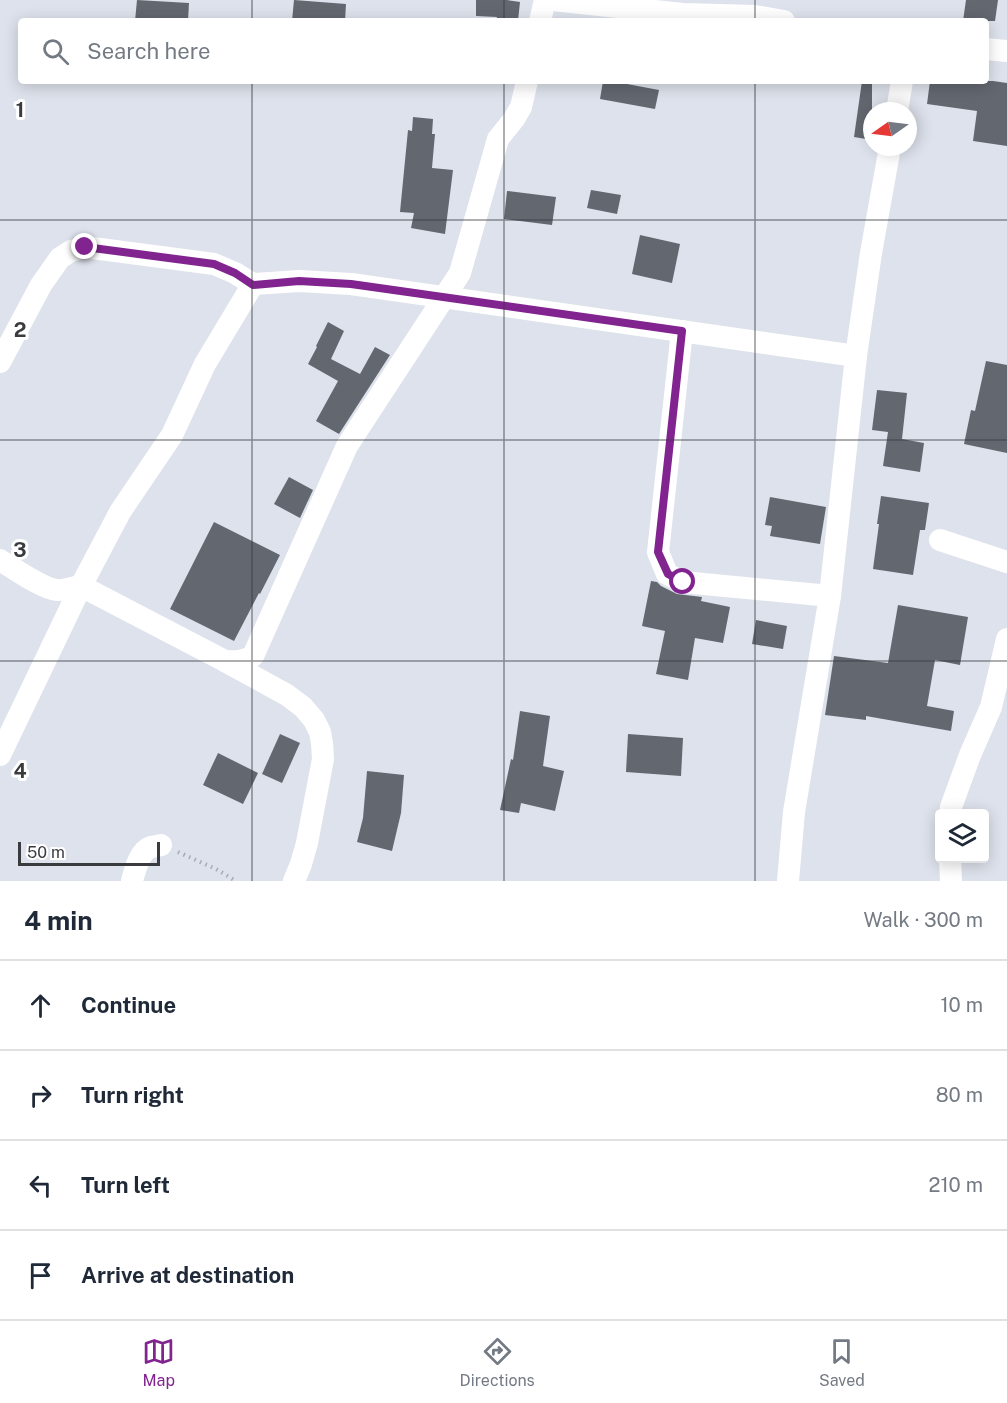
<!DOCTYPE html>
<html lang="en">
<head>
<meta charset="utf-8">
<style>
	:root { --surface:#fff; --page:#f2f2f3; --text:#1f2937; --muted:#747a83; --line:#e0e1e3; --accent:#82248f }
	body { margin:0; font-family:"Public Sans",sans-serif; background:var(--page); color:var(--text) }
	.controls { position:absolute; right:18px; bottom:18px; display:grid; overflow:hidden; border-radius:6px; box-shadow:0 3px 15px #0003 }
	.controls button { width:54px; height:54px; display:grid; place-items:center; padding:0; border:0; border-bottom:2px solid var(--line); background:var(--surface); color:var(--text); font:30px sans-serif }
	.compass { position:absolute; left:863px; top:102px; width:54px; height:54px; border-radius:50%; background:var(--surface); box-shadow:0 3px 15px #0003; rotate:256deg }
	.scale { position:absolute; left:18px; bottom:15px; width:142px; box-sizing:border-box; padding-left:6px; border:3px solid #393b3f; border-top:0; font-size:16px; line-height:21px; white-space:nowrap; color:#393b3f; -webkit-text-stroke:4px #fff; paint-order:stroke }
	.stop { position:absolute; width:18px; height:18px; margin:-14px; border:4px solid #82248f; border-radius:50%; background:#fff }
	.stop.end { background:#82248f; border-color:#fff; box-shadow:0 2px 6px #0008 }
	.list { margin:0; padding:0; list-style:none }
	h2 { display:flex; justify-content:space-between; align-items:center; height:78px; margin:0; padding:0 24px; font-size:26px }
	h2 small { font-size:20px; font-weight:400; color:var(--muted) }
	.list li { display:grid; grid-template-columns:39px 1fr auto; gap:18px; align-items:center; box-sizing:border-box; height:90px; padding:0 24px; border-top:2px solid var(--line) }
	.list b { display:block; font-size:22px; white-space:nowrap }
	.list em { font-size:20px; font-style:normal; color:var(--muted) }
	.icon { flex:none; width:33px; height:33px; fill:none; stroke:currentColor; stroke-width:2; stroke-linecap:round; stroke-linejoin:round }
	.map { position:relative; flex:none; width:1007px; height:881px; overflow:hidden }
	.search { position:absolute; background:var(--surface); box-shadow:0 3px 15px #0003; left:18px; right:18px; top:18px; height:66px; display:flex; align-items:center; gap:15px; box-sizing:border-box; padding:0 21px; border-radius:6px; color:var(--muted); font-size:22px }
	.sheet { height:438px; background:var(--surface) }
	nav { display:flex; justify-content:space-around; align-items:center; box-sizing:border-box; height:84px; border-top:2px solid var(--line); background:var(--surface); font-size:16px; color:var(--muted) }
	nav a { display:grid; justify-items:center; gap:3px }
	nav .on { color:var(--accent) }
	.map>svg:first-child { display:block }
</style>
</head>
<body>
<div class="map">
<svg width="1007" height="881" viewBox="0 0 1007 881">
	<rect width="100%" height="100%" fill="#dee2ec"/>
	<g fill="#636770">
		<path d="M137 0 189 3 188 21H135Z"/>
		<path d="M294 0 346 4 345 21H292Z"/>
		<path d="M476 0H507L520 2 518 21H496L497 17 476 16Z"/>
		<path d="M966 0H998L995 21H963Z"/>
		<path d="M603 81H611L659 90 655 109 600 99Z"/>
		<path d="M862 81H872V140L854 137Z"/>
		<path d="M930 81H993L1007 83V146L973 141 977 111 927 104Z"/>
		<path d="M413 117 433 119 432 134H435L432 168 453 170 445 234 411 228 414 213 400 212 408 130 412 131Z"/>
		<path d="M591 190 621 195 617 214 587 208Z"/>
		<path d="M507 191 556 197 552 225 504 219Z"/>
		<path d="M640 235 680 244 672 283 632 274Z"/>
		<path d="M328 322 344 331 331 359 360 374 375 347 390 355 339 434 316 421 338 381 308 364 317 347 316 346Z"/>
		<path d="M986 361 1007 365V453L964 444 971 410 975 411Z"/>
		<path d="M877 390 907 393 902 439 924 443 920 472 883 466 888 432 872 430Z"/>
		<path d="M289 477 313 490 300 518 274 504Z"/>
		<path d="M881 496 929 503 925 530H920L913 575 873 569 879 524H877Z"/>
		<path d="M770 497 826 507 820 544 770 536 772 526 765 525Z"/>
		<path d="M214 522 280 555 260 594 259 593 234 641 170 609Z"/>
		<path d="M651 581 657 582 661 586 677 594 702 597 701 601 730 607 723 643 695 638 688 680 656 674 665 631 642 626Z"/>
		<path d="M898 605 968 617 960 665 935 660 927 706 954 711 951 731 866 716V720L825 715 834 656 888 663Z"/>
		<path d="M756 620 787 626 783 649 752 644Z"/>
		<path d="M520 711 550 716 543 766 564 771 555 811 521 803 519 813 500 810 511 759 513 760Z"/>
		<path d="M280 734 300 743 282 783 262 774Z"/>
		<path d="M628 734 683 738 681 776 626 772Z"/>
		<path d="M218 753 258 773 243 804 203 785Z"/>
		<path d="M367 771 404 775 401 813 392 851 357 842 363 818Z"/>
	</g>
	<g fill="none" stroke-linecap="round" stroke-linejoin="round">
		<path stroke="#a6aab2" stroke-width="4" stroke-dasharray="1.5 4.5" stroke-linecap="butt" d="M178 852 216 869 236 881"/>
		<g stroke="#fff" stroke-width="22">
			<path d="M553 0 683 14 755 16 784 21"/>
			<path d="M540 21 545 0"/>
			<path d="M986 49 1007 51"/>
			<path d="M897 111 902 81"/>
			<path d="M682 331 658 552 667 574 683 582 830 596"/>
			<path d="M0 362 41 285 60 258 71 251 85 247 214 264 235 273 253 284 299 281 351 284 856 356"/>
			<path d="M940 540 1007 562"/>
			<path d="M0 560C13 568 43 589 57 590 65 591 73 587 81 586L225 661C235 662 244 661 253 656L347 446 460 273 498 139 514 119 521 107 527 81"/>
			<path d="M225 661 287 695 303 707 314 720 320 732 322 743 323 759 307 843 301 864 294 881"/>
			<path d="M0 755 81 586 120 512 172 435 205 364 253 284"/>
			<path d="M951 814V807L970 755 991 707 1007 639"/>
			<path d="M950 858 951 881"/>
			<path d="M132 881C135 870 139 851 151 847 155 846 158 846 161 845"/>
			<path d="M788 881 794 812 830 596 856 356 871 253 890 147"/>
		</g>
	</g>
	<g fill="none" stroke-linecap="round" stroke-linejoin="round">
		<path stroke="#82248f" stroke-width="8" d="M85 247 214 264 235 273 253 285 299 281 351 284 682 331 658 552 668 574 683 582"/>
	</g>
	<path fill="none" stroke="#393b3f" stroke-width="1.5" stroke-opacity="0.55" d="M252 0V21M504 0V21M755 0V21M252 81V881M504 81V881M755 81V881M0 220H1007M0 440H1007M0 661H1007"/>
	<g font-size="20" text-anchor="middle" font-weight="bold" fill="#393b3f" stroke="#fff" stroke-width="6" stroke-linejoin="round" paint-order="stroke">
		<text x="20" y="117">1</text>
		<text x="20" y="337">2</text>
		<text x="20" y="557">3</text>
		<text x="20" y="778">4</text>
	</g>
</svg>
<div class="controls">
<button><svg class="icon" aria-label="layers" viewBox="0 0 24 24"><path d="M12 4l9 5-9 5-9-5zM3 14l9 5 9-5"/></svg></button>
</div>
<svg class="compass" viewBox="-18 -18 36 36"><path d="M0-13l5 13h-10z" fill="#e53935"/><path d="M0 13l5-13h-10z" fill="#747a83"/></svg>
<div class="scale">50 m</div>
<div class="stop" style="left:683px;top:582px"></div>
<div class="stop end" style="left:85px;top:247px"></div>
<div class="search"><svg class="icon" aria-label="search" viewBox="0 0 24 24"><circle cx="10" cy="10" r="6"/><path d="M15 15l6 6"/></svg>Search here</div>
</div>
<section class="sheet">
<h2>4 min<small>Walk · 300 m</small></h2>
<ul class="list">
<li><svg class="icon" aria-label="ahead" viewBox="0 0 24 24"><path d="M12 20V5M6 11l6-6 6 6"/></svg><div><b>Continue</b></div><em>10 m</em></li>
<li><svg class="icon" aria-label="right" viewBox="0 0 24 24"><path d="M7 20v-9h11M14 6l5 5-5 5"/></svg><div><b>Turn right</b></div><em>80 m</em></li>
<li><svg class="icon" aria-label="left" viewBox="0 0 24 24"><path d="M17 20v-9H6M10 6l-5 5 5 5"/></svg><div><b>Turn left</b></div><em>210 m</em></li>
<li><svg class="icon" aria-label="arrive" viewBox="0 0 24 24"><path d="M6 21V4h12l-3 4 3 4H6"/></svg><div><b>Arrive at destination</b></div></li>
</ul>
</section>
<nav>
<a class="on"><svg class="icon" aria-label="map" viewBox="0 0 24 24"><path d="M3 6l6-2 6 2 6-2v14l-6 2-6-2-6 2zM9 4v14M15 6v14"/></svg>Map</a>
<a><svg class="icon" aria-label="directions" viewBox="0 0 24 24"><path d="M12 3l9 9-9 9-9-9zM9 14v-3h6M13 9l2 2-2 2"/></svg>Directions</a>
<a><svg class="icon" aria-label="saved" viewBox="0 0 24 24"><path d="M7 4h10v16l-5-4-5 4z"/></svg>Saved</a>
</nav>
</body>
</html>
